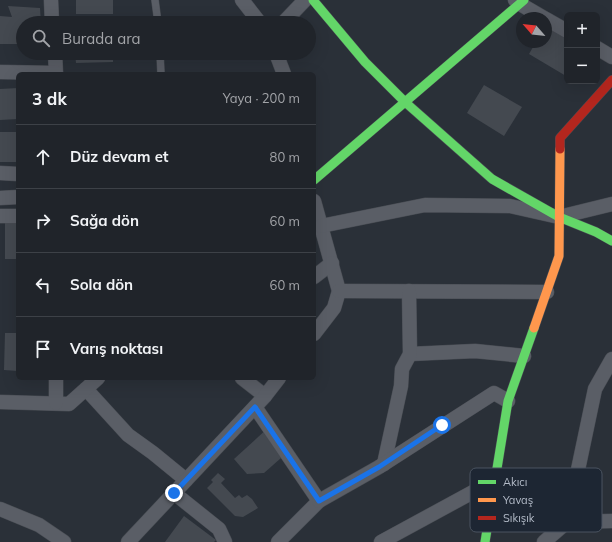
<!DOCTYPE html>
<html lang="tr">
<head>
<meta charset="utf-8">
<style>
	:root { --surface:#20242a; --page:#282c32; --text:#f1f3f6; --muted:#a2a4a8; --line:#3d4147 }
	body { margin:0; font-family:Mulish,sans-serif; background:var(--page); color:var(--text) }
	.controls { position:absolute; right:12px; top:12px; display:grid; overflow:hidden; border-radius:6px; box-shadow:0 4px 16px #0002 }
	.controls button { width:36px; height:36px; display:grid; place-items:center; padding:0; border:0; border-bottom:1px solid var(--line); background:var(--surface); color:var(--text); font:20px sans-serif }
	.compass { position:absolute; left:516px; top:12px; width:36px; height:36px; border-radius:50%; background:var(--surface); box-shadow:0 4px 16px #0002; rotate:298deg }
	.stop { position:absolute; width:12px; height:12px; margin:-9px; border:3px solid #1a73e8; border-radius:50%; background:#fff }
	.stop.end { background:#1a73e8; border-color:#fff; box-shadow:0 1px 4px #0008 }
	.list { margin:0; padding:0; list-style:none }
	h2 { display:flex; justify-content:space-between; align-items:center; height:52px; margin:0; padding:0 16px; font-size:17px }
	h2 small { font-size:13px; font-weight:400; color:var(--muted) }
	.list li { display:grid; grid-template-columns:26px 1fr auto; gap:12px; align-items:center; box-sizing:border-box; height:64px; padding:0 16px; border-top:1px solid var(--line) }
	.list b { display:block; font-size:15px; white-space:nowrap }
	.list em { font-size:13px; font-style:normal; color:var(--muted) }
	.icon { flex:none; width:22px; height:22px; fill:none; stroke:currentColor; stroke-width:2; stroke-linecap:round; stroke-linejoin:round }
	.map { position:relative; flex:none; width:612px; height:542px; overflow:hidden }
	.search { position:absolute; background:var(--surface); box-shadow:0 4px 16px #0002; left:16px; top:16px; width:300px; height:44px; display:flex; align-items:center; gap:10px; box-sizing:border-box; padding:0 14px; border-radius:22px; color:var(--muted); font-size:15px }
	.panel { position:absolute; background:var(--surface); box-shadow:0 4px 16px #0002; left:16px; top:72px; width:300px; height:308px; border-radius:6px }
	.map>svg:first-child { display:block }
</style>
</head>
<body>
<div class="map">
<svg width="612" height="542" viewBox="0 0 612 542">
	<rect width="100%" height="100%" fill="#2a3038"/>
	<g fill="#444950">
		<rect x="76" y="0" width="37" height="14"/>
		<path d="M8 6 40 8 41 23H23V44H0V16L12 17Z"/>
		<path d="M546 27 567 39 566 76 529 54 536 42H546Z"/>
		<path d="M75 53H113V62L76 63Z"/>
		<rect x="75" y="72" width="38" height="2"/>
		<path d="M484 85 522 107 504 136 467 113Z"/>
		<path d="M18 88V119L0 120V89Z"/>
		<rect x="0" y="132" width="18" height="30"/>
		<rect x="5" y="221" width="13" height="38"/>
		<path d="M5 333H18V371L4 370Z"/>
		<path d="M269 427 281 458 264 473 247 474 234 459Z"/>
		<path d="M218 473 225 479 221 483 235 498 239 495 242 498 247 495 252 499 258 508 243 517 235 516 207 488 213 482 211 480Z"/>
		<path d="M184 516 216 540 214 542H165Z"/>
	</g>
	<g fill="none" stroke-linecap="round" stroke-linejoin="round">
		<g stroke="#484c53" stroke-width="8">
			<g id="lane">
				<path d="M155 0 158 23"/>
				<path d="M160 53 161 74"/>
			</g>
		</g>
		<g stroke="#484c53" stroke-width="15">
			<g id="street">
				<path d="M51 0 52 23"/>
				<path d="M242 0 260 23"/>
				<path d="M515 0 520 4 544 18"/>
				<path d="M546 19 567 31"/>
				<path d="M283 23 305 0"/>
				<path d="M597 48 612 57"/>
				<path d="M55 53 56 74"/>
				<path d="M276 53 284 74"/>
				<path d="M0 72 56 73"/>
				<path d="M0 173 18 174"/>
				<path d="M0 198 18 197"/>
				<path d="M314 201 339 291 334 308 314 334"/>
				<path d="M0 216H18"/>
				<path d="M321 226 425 205 510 206 559 217 612 204"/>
				<path d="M314 277 332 263"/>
				<path d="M339 291 547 292"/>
				<path d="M410 354 475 351 524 356"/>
				<path d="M242 378 265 396"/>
				<path d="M86 389 128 435 153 453 186 480"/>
				<path d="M0 402 69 404 98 378"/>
				<path d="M56 403V378"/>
				<path d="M255 407 319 501 278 542"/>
				<path d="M384 464 401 386 402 369 410 354 409 291"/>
				<path d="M174 493 219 529 225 542"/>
				<path d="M319 501 379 467 494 393 508 401"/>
				<path d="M0 509 39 525 64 542"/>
				<path d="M567 522 612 521"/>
				<path d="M128 542 265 396 279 378"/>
				<path d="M381 542 495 480"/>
				<path d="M544 542 567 522 595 389 612 359"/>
			</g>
		</g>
		<g stroke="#484c53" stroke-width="10">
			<g id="fast">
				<path d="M313 0 365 62 405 102 492 179 559 217 596 232 612 241"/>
				<path d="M314 180 524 0"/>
				<path d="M485 542 508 401 534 328"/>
			</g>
		</g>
		<g stroke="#484c53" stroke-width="10">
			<path id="slow" d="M534 328 559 256 560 149"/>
		</g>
		<g stroke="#484c53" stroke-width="10">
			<path id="jam" d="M560 149V138L612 80"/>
		</g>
		<use href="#lane" stroke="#5a5e66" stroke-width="7"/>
		<use href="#street" stroke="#5a5e66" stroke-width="14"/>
		<use href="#fast" stroke="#63d668" stroke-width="9"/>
		<use href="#slow" stroke="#ff974d" stroke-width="9"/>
		<use href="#jam" stroke="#b3261e" stroke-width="9"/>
	</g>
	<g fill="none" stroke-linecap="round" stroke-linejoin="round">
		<path stroke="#1a73e8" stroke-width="5" d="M174 493 255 407 319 501 379 467 442 425"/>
	</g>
	<rect x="470" y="468" width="132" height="64" rx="6" fill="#1d2633" stroke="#4a5360" stroke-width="1"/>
	<rect x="478" y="480" width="18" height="4" fill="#63d668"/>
	<rect x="478" y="498" width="18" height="4" fill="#ff974d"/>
	<rect x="478" y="516" width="18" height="4" fill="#b3261e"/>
	<g font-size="11" fill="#b4bcc9">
		<text x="503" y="486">Akıcı</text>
		<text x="503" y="504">Yavaş</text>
		<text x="503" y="522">Sıkışık</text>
	</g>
</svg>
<div class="controls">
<button>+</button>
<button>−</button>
</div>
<svg class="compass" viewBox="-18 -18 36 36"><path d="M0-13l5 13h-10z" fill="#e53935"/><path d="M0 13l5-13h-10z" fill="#a2a4a8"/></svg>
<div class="stop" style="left:442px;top:425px"></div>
<div class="stop end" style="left:174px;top:493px"></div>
<div class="search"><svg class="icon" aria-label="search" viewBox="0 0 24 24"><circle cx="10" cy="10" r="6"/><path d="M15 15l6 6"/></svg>Burada ara</div>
<section class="panel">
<h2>3 dk<small>Yaya · 200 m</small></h2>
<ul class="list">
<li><svg class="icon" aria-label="ahead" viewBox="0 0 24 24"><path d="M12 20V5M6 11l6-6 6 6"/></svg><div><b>Düz devam et</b></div><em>80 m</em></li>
<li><svg class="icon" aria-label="right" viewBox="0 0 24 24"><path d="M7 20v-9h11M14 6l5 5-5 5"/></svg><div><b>Sağa dön</b></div><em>60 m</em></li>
<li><svg class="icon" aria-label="left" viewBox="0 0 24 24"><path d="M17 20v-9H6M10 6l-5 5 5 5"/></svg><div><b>Sola dön</b></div><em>60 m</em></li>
<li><svg class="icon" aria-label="arrive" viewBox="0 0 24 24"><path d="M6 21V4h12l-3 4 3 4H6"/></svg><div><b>Varış noktası</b></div></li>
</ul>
</section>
</div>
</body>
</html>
